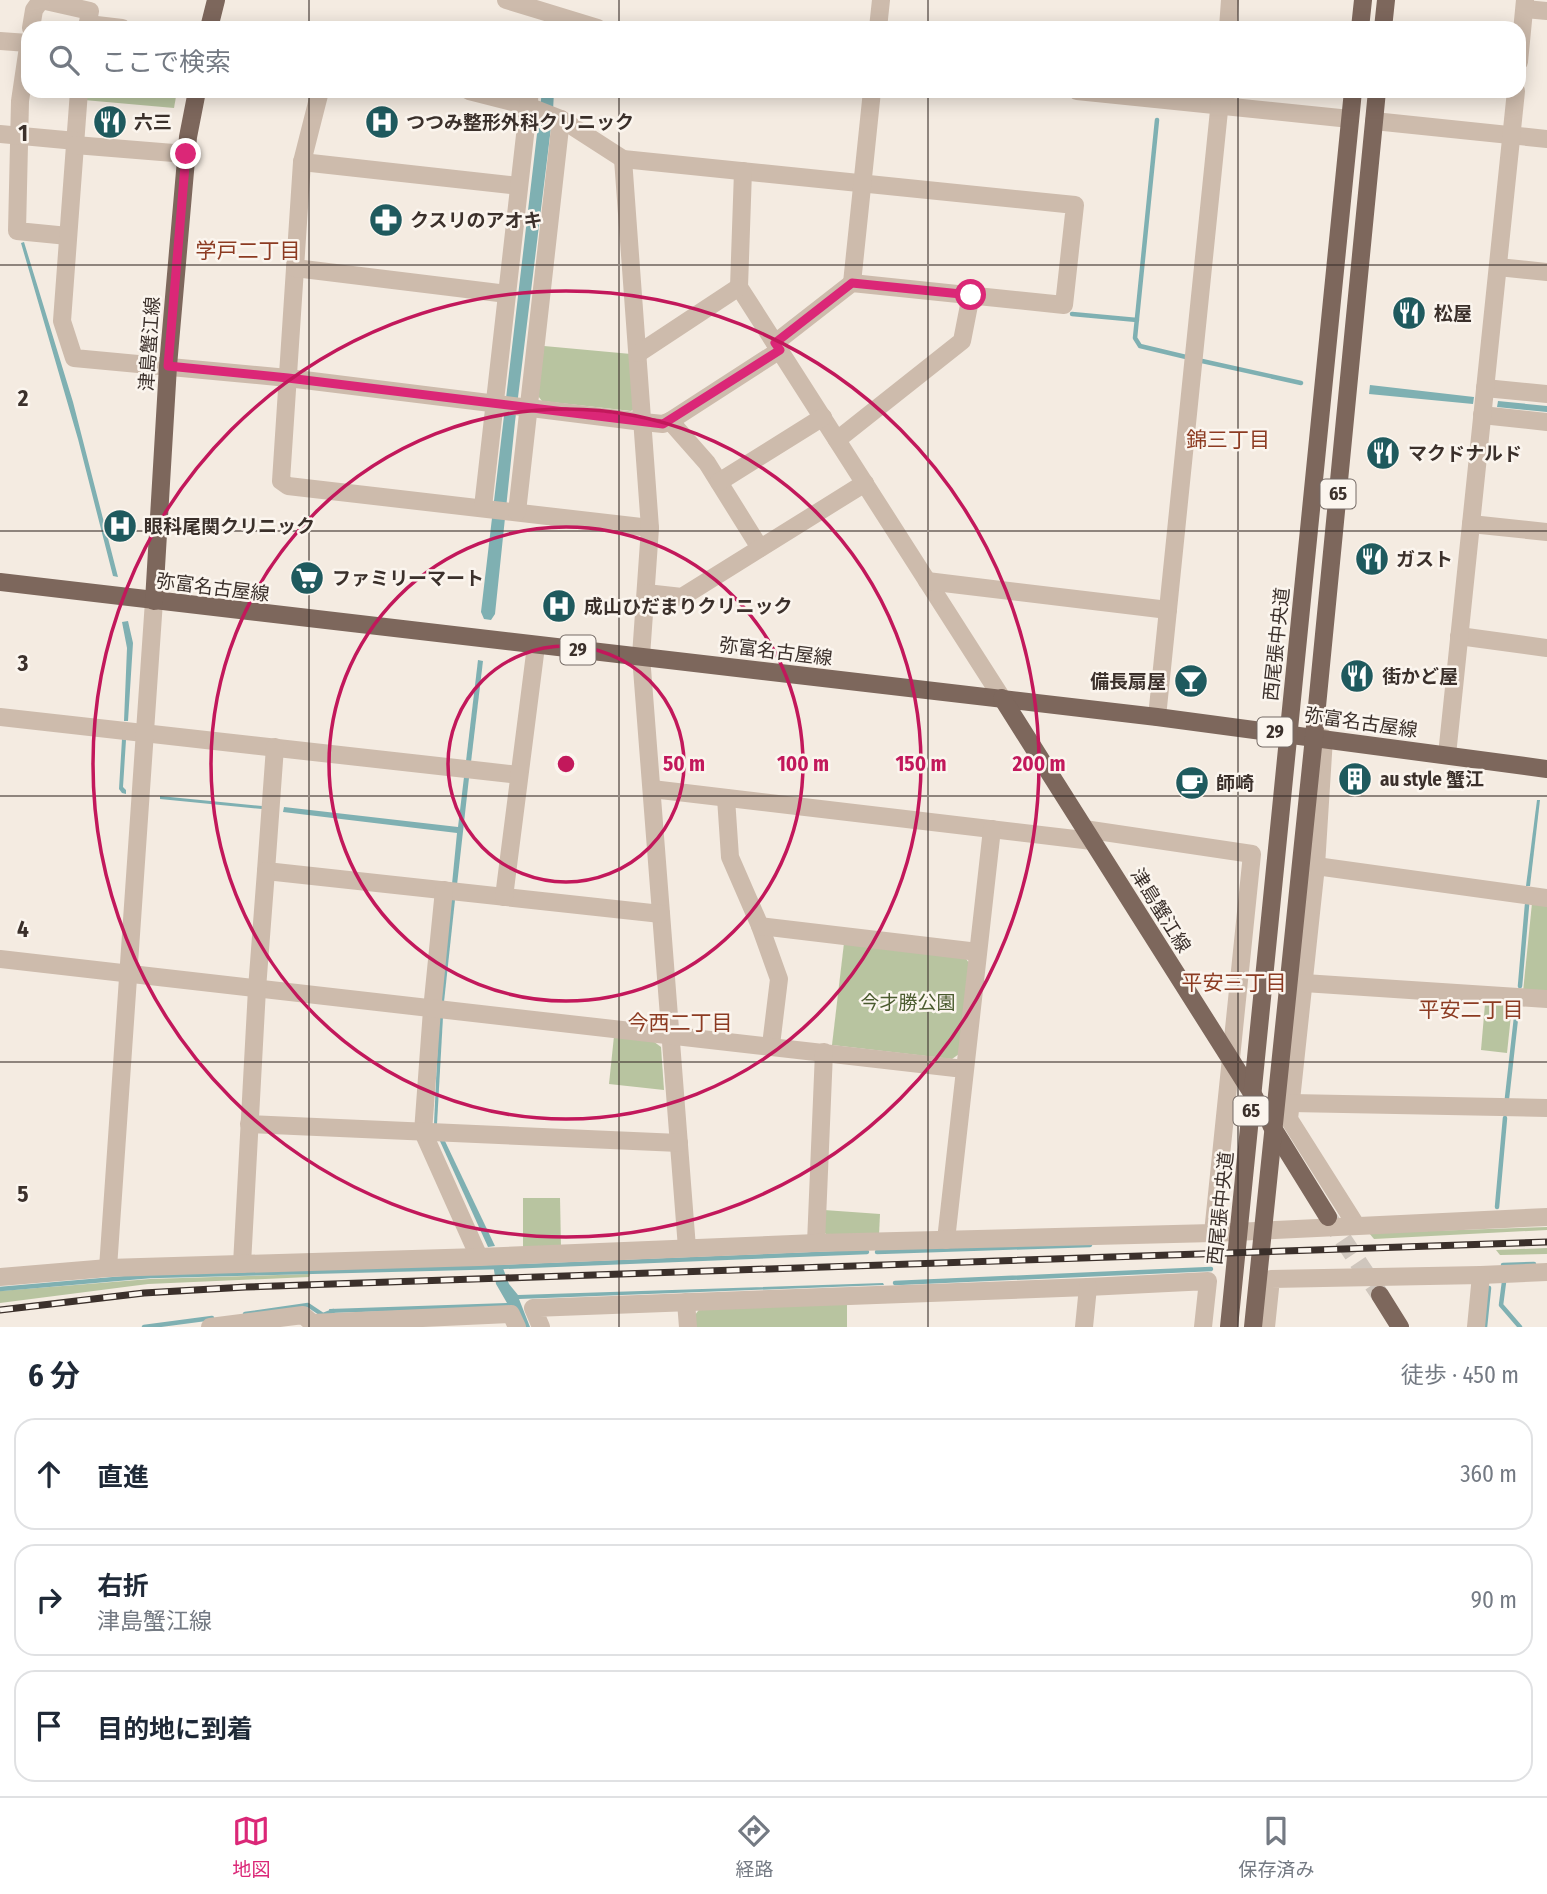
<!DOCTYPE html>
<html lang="ja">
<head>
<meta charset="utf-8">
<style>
	:root { --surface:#fff; --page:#f2f2f3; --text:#1f2937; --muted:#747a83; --line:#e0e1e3; --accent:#db2777 }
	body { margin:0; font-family:"Fira Sans Condensed","Noto Sans JP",sans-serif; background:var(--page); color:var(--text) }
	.stop { position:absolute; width:21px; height:21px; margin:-16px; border:5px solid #db2777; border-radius:50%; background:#fff }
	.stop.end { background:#db2777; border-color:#fff; box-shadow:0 2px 7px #0008 }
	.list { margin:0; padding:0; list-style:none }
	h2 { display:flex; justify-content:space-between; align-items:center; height:91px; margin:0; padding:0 28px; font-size:30px }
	h2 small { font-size:23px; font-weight:400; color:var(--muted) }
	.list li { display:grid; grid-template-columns:46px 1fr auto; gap:21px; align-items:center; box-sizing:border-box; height:112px; margin:0 14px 14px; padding:0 14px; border:2px solid var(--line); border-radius:21px }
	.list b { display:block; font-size:26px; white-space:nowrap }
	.list p { margin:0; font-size:23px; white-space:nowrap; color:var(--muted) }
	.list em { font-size:23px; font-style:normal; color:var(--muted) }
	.icon { flex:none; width:38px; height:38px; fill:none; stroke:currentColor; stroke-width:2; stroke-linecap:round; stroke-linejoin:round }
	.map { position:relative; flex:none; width:1547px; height:1327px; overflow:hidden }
	.search { position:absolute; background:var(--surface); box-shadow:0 4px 18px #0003; left:21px; right:21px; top:21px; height:77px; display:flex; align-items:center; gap:18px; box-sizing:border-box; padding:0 24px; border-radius:21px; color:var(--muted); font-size:26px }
	.sheet { height:469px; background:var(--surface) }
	nav { display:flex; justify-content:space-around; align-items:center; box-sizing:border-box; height:98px; border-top:2px solid var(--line); background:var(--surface); font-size:19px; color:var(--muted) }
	nav a { display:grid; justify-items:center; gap:4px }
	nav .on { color:var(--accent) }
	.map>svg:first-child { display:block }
</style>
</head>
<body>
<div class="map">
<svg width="1547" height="1327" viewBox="0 0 1547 1327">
	<rect width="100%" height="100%" fill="#f4ebe1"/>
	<g fill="#b8c4a0">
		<path d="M84 91H177L174 108 84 100Z"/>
		<path d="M544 346 631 354 637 407 631 411 542 401 538 396Z"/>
		<path d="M1532 903 1547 905V994L1523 992Z"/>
		<path d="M844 943 964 956 969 963 959 1054 952 1059 832 1045Z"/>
		<path d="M1485 1004 1512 1006 1507 1053 1481 1050Z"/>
		<path d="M614 1036 653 1041 661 1047 664 1090 609 1084Z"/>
		<path d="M523 1198H560L561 1247 523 1248Z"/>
		<path d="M824 1210 880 1214 879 1235 831 1237 823 1232Z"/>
		<path d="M1547 1227V1230L1374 1239 1369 1233Z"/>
		<path d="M1547 1248V1254L1500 1255 1496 1250Z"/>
		<path d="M310 1274 309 1277 148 1284 0 1303V1291L150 1279Z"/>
		<path d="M847 1303V1327H696L695 1315 701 1307Z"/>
	</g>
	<g fill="#7fb0b2">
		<path d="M542 91H554L553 111 515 422 495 614 491 620 484 619 481 612Z"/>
		<path d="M24 242 73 402 118 577 113 576 78 439 21 243Z"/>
		<path d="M1370 385 1474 397 1473 404 1369 394Z"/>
		<path d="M1498 401 1547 406V412L1497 407Z"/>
		<path d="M128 621 133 643 128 721H124L127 648 122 622Z"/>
		<path d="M478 660 483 661 471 762 466 761Z"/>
		<path d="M122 739 126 740 123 787 126 790V794L122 793 119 789Z"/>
		<path d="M464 777 469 778 457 885 452 884 457 833 283 812 284 807 458 827Z"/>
		<path d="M160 796 262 806V809L160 799Z"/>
		<path d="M1537 800H1540L1530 886H1526Z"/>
		<path d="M451 900H455L444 1002H440Z"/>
		<path d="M439 1017H443L437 1124H434Z"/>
		<path d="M439 1139H444L495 1246 488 1247Z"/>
		<path d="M493 1263H501L509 1284 518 1295 883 1283 884 1285 519 1299 530 1327H523L514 1307 330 1313 329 1309 507 1303 496 1284Z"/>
	</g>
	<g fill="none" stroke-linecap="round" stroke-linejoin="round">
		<g stroke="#7fb0b2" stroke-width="4.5">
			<path d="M1157 120 1135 338 1140 346 1186 357"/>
			<path d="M1072 314 1137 320"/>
			<path d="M1202 361 1301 383"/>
			<path d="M1520 986 1527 905"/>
			<path d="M1507 1098 1517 1009"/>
			<path d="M1497 1207 1505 1118"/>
			<path d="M877 1252 1090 1245"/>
			<path d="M1503 1265 1534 1264"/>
			<path d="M1504 1282 1501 1305 1520 1327"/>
			<path d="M895 1283 1211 1269"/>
			<path d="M0 1289 150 1276 499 1267 867 1252"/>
			<path d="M245 1314 308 1305 323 1315 333 1311"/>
			<path d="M144 1327 212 1318"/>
			<path d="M1485 1327 1489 1288"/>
		</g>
		<path stroke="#cfc6bd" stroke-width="18" stroke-dasharray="18 9" stroke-linecap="butt" d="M1328 1217 1380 1295"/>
		<g stroke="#cdbbac" stroke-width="18">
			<path d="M41 0 90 11 87 28"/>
			<path d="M506 0 598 28"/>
			<path d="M1525 9 1547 11"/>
			<path d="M88 24 122 28"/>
			<path d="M31 28 34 10 41 0"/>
			<path d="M878 28 881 0"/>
			<path d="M1228 28 1230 0"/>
			<path d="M0 41 28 43"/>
			<path d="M28 47 20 101 17 231 68 236"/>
			<path d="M1519 62 1525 0"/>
			<path d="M79 91 62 321 74 358 288 378 643 422 663 424 670 421 707 463 760 548"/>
			<path d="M320 91 302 162 281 481 288 486 650 528"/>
			<path d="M469 91 528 106 561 119 623 159 1075 205 1064 305 852 283 775 343"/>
			<path d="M1077 91 1350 119"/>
			<path d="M1374 121 1547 139"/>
			<path d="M0 134 76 141"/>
			<path d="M75 145 186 154"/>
			<path d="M623 159 650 528 641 656 687 1248"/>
			<path d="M302 162 519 186"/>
			<path d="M743 171 739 287 1002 698"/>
			<path d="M1498 267 1547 272"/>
			<path d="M295 268 507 294"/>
			<path d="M852 283 872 91"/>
			<path d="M639 353 739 287"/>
			<path d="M1485 388 1547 394"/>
			<path d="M1482 415 1547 422"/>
			<path d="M670 421 780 350"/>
			<path d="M837 440 962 341 971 295"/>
			<path d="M719 482 823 417"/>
			<path d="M483 507 530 91"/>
			<path d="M517 512 561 119"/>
			<path d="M1471 524 1547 532"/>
			<path d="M927 581 1168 610"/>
			<path d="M646 593 682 597 865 483"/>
			<path d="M1459 636 1547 648"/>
			<path d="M0 717 519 775"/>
			<path d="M1157 717 1221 91"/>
			<path d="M1324 738 1316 866 1289 1119 1356 1225"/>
			<path d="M275 747 266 871 661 914"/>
			<path d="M1447 755 1516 91"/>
			<path d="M652 789 1092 841"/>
			<path d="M726 798 730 857 760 926 779 979 771 1045"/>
			<path d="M1084 829 1252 854 1213 1233"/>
			<path d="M1316 866 1547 898"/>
			<path d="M444 890 432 1010 423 1132 479 1257"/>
			<path d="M504 897 536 646"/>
			<path d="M760 926 978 952"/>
			<path d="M0 959 964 1069"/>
			<path d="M1304 983 1547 999"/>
			<path d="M1291 1103 1547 1108"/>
			<path d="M249 1124 679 1143"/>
			<path d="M946 1240 992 829"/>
			<path d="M816 1243 824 1052"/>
			<path d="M242 1264 257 989 266 871"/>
			<path d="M108 1268 154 601"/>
			<path d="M1481 1275 1547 1272"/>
			<path d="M0 1277 108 1268 479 1257 816 1243 1213 1233 1547 1217"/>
			<path d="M686 1302 688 1327"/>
			<path d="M312 1323 511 1314 517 1327"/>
			<path d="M210 1327 303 1315 312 1323V1327"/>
			<path d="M541 1327 533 1308 1088 1287 1208 1281 1203 1327"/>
			<path d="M1084 1327 1088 1287"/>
			<path d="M1266 1327 1271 1279 1481 1275 1476 1327"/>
		</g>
		<g stroke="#7d675c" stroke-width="18">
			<path d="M209 28 216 0"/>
			<path d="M1360 28 1363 0"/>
			<path d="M1383 28 1386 0"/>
			<path d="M0 582 1157 717 1547 769"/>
			<path d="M154 601 168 366 188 137 197 91"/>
			<path d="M1002 698 1255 1098"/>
			<path d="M1271 1125 1328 1217"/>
			<path d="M1380 1295 1400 1327"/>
			<path d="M1229 1327 1353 91"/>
			<path d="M1253 1327 1314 737 1377 91"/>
		</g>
		<g stroke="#3b302b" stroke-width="7">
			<path id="rail" d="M0 1310 144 1293 246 1287 1547 1242"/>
		</g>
		<use href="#rail" stroke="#fbf5ee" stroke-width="4.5" stroke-dasharray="13" stroke-linecap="butt"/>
	</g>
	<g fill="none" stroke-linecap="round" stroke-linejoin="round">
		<path stroke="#db2777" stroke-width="9" d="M186 154 168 366 288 378 663 424 780 350 775 343 852 283 971 295"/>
	</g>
	<path fill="none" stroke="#3b302b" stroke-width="2" stroke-opacity="0.55" d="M309 0V28M619 0V28M928 0V28M1238 0V28M309 91V1327M619 91V1327M928 91V1327M1238 91V1327M0 265H1547M0 531H1547M0 796H1547M0 1062H1547"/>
	<g fill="none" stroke="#c2185b" stroke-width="3.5">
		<circle cx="566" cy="764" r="118"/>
		<circle cx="566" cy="764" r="237"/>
		<circle cx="566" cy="764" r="355"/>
		<circle cx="566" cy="764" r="473"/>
	</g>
	<defs>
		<g id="restaurant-disc" transform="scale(1.75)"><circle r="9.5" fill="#1f5a5e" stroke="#fbf5ee"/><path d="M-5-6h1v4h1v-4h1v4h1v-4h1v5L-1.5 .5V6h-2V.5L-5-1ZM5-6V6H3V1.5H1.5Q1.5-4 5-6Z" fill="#fff"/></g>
		<g id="hospital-disc" transform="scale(1.75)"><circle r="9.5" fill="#1f5a5e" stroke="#fbf5ee"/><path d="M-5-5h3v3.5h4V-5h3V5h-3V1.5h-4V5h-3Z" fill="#fff"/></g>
		<g id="pharmacy-disc" transform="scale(1.75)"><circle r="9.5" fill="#1f5a5e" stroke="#fbf5ee"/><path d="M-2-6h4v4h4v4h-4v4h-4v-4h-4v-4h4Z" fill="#fff"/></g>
		<g id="supermarket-disc" transform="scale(1.75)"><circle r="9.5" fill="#1f5a5e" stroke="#fbf5ee"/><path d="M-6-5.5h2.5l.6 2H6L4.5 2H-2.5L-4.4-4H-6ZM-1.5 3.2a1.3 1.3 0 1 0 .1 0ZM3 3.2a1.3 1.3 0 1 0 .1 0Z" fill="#fff"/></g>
		<g id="bar-disc" transform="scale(1.75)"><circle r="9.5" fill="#1f5a5e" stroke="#fbf5ee"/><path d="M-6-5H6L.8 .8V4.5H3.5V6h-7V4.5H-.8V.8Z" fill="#fff"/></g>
		<g id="building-disc" transform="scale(1.75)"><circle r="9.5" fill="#1f5a5e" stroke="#fbf5ee"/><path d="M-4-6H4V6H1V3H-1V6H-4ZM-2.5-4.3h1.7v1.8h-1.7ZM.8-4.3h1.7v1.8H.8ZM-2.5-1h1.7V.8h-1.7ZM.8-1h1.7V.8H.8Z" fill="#fff"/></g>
		<g id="cafe-disc" transform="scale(1.75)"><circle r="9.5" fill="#1f5a5e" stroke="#fbf5ee"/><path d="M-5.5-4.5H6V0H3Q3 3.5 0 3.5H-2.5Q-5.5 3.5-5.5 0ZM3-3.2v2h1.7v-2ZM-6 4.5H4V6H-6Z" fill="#fff"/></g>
	</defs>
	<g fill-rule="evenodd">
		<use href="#restaurant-disc" x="110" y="122"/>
		<use href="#hospital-disc" x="382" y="122"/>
		<use href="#pharmacy-disc" x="386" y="220"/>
		<use href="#restaurant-disc" x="1409" y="313"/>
		<use href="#restaurant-disc" x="1383" y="453"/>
		<use href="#hospital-disc" x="120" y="526"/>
		<use href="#restaurant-disc" x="1372" y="559"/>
		<use href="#supermarket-disc" x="307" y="578"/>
		<use href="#hospital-disc" x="559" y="606"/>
		<use href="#restaurant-disc" x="1357" y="676"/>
		<use href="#bar-disc" x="1191" y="681"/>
		<use href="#building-disc" x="1355" y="779"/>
		<use href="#cafe-disc" x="1192" y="783"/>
	</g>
	<g text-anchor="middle" stroke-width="5" stroke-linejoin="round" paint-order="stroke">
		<g fill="#fbf5ee" stroke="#756b66" stroke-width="2">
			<rect x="1320.5" y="479.5" width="35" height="29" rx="5"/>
			<rect x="560.5" y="635.5" width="35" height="29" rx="5"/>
			<rect x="1257.5" y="717.5" width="35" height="29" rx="5"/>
			<rect x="1233.5" y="1096.5" width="35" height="29" rx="5"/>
		</g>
		<g font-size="18" font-weight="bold" fill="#3b302b">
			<text x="1338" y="500">65</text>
			<text x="578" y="656">29</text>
			<text x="1275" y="738">29</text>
			<text x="1251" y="1117">65</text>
		</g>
		<g font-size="19" font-weight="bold" fill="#3b302b" stroke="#fbf5ee" text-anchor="start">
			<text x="134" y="129">六三</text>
			<text x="406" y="129">つつみ整形外科クリニック</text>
			<text x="410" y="227">クスリのアオキ</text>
			<text x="1434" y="320">松屋</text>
			<text x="1408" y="460">マクドナルド</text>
			<text x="144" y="533">眼科尾関クリニック</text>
			<text x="1396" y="566">ガスト</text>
			<text x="332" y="585">ファミリーマート</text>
			<text x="584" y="613">成山ひだまりクリニック</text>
			<text x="1382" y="683">街かど屋</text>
			<text x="1166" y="688" text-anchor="end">備長扇屋</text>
			<text x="1380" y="786">au style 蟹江</text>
			<text x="1216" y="790">師崎</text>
		</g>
		<g font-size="19" fill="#3b302b" stroke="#fbf5ee">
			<text transform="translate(149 344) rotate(-86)" y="7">津島蟹江線</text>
			<text transform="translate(213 587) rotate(7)" y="7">弥富名古屋線</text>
			<text transform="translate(1276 644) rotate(-84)" y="7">西尾張中央道</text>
			<text transform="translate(776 651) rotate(7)" y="7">弥富名古屋線</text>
			<text transform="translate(1361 722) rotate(8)" y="7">弥富名古屋線</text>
			<text transform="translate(1161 910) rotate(58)" y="7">津島蟹江線</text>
			<text transform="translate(1220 1208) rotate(-84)" y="7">西尾張中央道</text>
		</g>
		<g font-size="19" fill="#4a5a2e" stroke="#fbf5ee">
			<text x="908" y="1009">今才勝公園</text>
		</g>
		<g font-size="21" fill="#8c3b22" stroke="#fbf5ee">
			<text x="248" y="258">学戸二丁目</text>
			<text x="1228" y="447">錦三丁目</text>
			<text x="1234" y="990">平安三丁目</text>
			<text x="1471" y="1017">平安二丁目</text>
			<text x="680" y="1030">今西二丁目</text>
		</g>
	</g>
	<g font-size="23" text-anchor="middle" font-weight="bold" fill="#3b302b" stroke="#fbf5ee" stroke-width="5" stroke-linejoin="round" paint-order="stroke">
		<text x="23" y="141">1</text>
		<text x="23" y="406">2</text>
		<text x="23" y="671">3</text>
		<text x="23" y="937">4</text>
		<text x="23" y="1202">5</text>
	</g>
	<circle cx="566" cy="764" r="10" fill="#c2185b" stroke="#fbf5ee" stroke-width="3.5"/>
	<g font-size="21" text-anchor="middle" font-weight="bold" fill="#c2185b" stroke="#fbf5ee" stroke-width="5" stroke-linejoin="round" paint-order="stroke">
		<text x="684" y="771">50 m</text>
		<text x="803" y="771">100 m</text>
		<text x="921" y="771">150 m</text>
		<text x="1039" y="771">200 m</text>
	</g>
</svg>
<div class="stop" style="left:971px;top:295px"></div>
<div class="stop end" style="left:186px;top:154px"></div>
<div class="search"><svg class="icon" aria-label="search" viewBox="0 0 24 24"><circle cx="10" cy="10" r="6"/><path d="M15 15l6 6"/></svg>ここで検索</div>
</div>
<section class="sheet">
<h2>6 分<small>徒歩 · 450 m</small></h2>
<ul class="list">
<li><svg class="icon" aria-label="ahead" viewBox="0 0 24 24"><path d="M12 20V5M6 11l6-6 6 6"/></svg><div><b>直進</b></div><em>360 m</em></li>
<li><svg class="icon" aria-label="right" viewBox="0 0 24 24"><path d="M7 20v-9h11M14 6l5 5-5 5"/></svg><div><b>右折</b><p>津島蟹江線</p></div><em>90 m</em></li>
<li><svg class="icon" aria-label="arrive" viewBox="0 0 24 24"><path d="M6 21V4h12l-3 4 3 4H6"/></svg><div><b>目的地に到着</b></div></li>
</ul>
</section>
<nav>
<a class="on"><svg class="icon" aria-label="map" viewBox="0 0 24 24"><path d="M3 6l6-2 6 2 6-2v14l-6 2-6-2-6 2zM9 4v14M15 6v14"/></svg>地図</a>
<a><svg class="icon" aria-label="directions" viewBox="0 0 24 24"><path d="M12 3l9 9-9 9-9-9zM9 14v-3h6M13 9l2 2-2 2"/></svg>経路</a>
<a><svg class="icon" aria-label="saved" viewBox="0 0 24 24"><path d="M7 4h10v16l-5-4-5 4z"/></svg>保存済み</a>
</nav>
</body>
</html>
